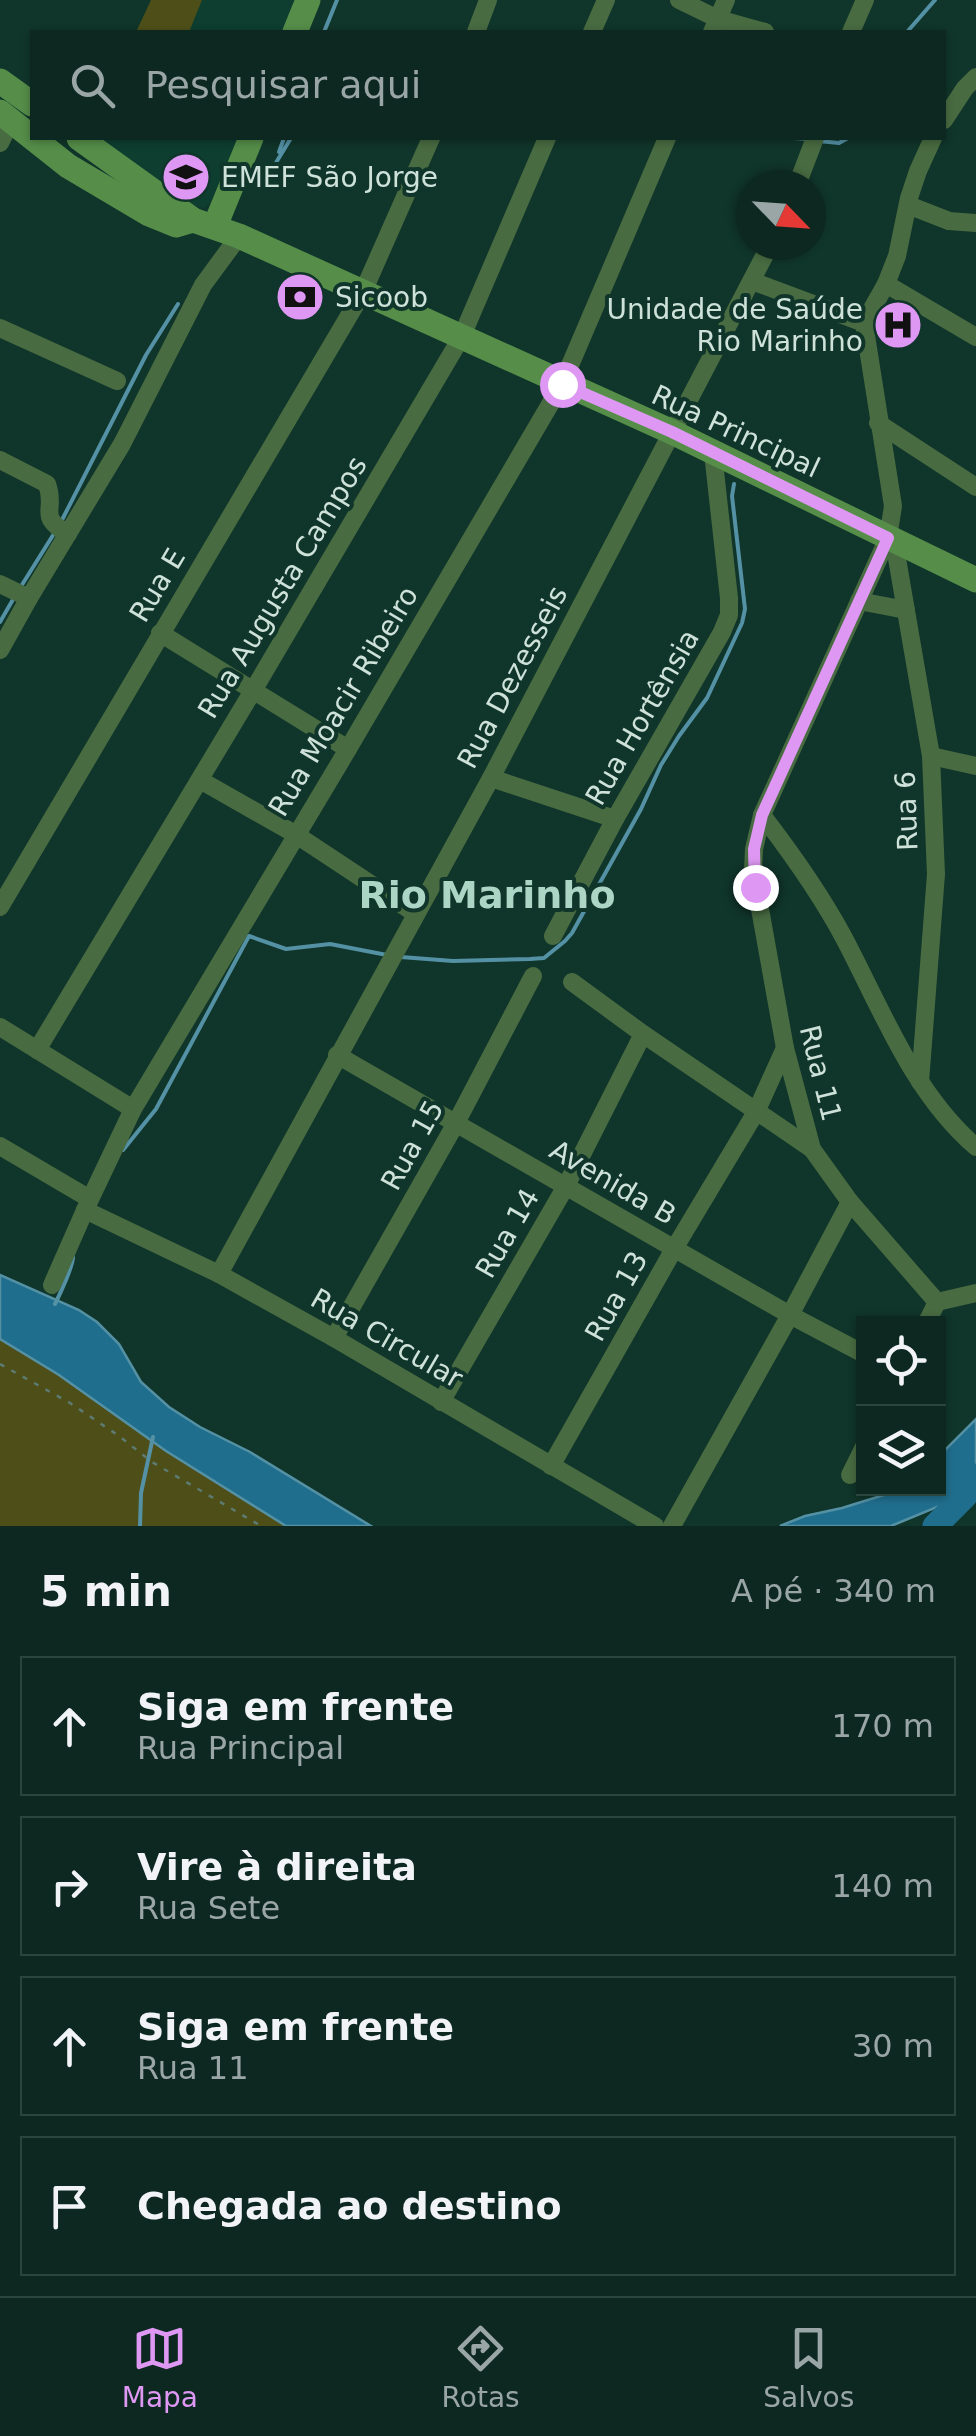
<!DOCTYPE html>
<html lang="pt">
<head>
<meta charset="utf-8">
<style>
	:root { --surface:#0c2820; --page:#153029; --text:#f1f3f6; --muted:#9aa6a5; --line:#2c443e; --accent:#de98f3 }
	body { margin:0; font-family:"DejaVu Sans",sans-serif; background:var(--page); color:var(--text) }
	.controls { position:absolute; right:30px; bottom:30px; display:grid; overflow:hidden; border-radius:0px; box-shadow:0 2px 8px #0004 }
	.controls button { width:90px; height:90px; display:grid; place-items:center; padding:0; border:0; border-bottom:2px solid var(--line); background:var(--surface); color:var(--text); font:50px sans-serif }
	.compass { position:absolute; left:736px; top:170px; width:90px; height:90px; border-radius:50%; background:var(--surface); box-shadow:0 2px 8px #0004; rotate:115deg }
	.stop { position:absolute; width:30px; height:30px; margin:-22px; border:8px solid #de98f3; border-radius:50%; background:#fff }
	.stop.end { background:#de98f3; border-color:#fff; box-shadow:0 2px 10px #0008 }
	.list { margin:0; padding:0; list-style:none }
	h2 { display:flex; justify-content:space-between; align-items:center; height:130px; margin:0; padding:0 40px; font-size:42px }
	h2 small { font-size:32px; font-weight:400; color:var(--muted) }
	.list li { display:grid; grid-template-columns:65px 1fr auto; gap:30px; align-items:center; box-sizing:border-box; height:140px; margin:0 20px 20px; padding:0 20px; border:2px solid var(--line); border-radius:0px }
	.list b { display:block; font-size:38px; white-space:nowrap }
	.list p { margin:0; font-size:32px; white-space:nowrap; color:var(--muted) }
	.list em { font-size:32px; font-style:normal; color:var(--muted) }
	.icon { flex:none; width:55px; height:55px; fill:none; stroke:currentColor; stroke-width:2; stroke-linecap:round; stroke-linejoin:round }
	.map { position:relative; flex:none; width:976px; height:1526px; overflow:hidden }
	.search { position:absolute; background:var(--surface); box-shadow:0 2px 8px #0004; left:30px; right:30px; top:30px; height:110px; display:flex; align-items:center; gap:25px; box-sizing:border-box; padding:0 35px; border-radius:0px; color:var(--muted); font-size:38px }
	.sheet { height:770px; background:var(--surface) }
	nav { display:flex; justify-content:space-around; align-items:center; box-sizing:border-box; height:140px; border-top:2px solid var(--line); background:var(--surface); font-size:28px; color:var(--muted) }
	nav a { display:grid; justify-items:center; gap:5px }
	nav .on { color:var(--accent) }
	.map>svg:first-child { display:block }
</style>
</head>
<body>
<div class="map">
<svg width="976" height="1526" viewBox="0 0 976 1526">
	<rect width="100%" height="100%" fill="#10352a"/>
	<g fill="#0d3e30">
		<path d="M151 0H297L284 32H136Z"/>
		<path d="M101 138H240L210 203 205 208 198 207 106 151Z"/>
	</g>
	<g fill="#4d4e18">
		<path d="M151 0H202L189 32H136Z"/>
		<path d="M0 1339 59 1375 166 1451 286 1526H0Z"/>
	</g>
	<g fill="#206e8d" stroke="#5491a4" stroke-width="2.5">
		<path d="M0 1275 79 1310 97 1322 119 1344 141 1382 169 1407 200 1427 250 1452 371 1526H286L166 1451 59 1375 0 1339Z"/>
		<path d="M976 1419V1491L891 1526H780L805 1516 842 1508 887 1494 895 1489 938 1488 939 1456Z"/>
	</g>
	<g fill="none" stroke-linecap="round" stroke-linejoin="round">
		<g stroke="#5491a4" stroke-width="4">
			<path d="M324 32 337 0"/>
			<path d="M907 32 935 0"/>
			<path d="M793 138 810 139"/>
			<path d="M819 141 839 143 848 138"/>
			<path d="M279 152 284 138"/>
			<path d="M260 189 291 138"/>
			<path d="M62 520 146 355 178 304"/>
			<path d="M20 588 55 532"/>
			<path d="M0 622 15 596"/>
			<path d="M401 957 453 961 530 959 544 958 565 941 572 933 641 809 661 765 679 736 707 698 742 623 745 609 732 496 734 484"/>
			<path d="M123 1150 156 1109 249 936 286 949 330 944 387 955"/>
			<path d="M55 1304C60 1294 73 1266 73 1257"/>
			<path d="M140 1526 141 1493 153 1437"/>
		</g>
		<path stroke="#206e8d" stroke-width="25" d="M935 1526 965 1496 976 1476"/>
		<path stroke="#5d7b71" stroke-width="2.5" stroke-dasharray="5 8" stroke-linecap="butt" d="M0 1364 70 1403 119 1436 152 1462 261 1526"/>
		<g stroke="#486b41" stroke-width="18">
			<path d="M679 0 718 19 765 32"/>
			<path d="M476 32 488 0"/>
			<path d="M592 32 606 0"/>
			<path d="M712 32 726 0"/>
			<path d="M851 32 865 0"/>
			<path d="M944 120 965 88 976 77"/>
			<path d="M933 138 918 171 909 198 897 256 886 284 864 323 893 506 888 538 762 815 754 849 753 870 785 1048 812 1149 850 1202 937 1302"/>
			<path d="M0 143 11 121"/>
			<path d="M797 185 815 138"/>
			<path d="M908 205 949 221 976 223"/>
			<path d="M752 281 864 323"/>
			<path d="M886 284 976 337"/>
			<path d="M0 328 117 381"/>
			<path d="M878 423 976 487"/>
			<path d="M0 460 47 484C57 511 36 515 68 534"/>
			<path d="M894 541 931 756 936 874 920 1082"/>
			<path d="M0 584 29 598 122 444 203 285 239 236"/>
			<path d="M859 601 906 610"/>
			<path d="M160 633 348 749"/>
			<path d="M0 650 29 598"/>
			<path d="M931 756 976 766"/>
			<path d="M491 778 615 819"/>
			<path d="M200 780 295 834 416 914"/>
			<path d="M762 815C792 854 821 895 844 938 882 1010 913 1093 976 1147"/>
			<path d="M0 907 363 292 431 138"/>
			<path d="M553 936 615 819 722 632 729 615V598L713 453"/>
			<path d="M572 982 643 1034 812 1149"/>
			<path d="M0 1027 133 1109"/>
			<path d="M37 1050 254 689 462 336 547 138"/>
			<path d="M337 1055 790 1315 864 1354"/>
			<path d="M0 1146 90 1199"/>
			<path d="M85 1210 219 1274 334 1338 655 1526"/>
			<path d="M219 1274 491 778 770 245"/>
			<path d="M52 1285 85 1210 133 1109 348 749 562 384 667 138"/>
			<path d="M937 1302 976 1293"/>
			<path d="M926 1324 937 1302"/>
			<path d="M334 1338 456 1123 533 976"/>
			<path d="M441 1402 566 1186 643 1034"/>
			<path d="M551 1466 674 1249 756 1112 785 1048"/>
			<path d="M850 1475 864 1447"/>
			<path d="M672 1526 790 1315 850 1202"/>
		</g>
		<g stroke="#558d49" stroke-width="25">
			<path d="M295 32 308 0"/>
			<path d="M0 81 32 104"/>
			<path d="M0 112 68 166 149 214 176 225 193 220"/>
			<path d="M79 138 193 220 239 236 672 432 976 580"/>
			<path d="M215 226 251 138"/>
		</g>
	</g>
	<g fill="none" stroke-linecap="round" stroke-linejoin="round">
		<path stroke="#de98f3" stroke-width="12" d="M562 384 672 432 888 538 762 815 754 849 755 887"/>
	</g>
	<defs>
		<g id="school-disc" transform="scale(2.5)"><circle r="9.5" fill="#de98f3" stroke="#10352a"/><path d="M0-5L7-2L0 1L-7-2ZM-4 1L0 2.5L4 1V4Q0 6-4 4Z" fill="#111"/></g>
		<g id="bank-disc" transform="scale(2.5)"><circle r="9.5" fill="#de98f3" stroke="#10352a"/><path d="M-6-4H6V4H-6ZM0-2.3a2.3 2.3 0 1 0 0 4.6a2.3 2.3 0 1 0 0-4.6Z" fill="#111"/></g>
		<g id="hospital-disc" transform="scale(2.5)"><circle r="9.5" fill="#de98f3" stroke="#10352a"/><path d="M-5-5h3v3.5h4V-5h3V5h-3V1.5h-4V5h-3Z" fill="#111"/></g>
	</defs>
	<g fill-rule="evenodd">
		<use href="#school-disc" x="186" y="177"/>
		<use href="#bank-disc" x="300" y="297"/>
		<use href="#hospital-disc" x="898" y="325"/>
	</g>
	<g text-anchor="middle" stroke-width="8" stroke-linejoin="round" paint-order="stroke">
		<g font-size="28" fill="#cee2da" stroke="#10352a" text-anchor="start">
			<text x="221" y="187">EMEF São Jorge</text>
			<text x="335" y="307">Sicoob</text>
			<text x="863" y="319" text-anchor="end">Unidade de Saúde<tspan x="863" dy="32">Rio Marinho</tspan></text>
		</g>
		<g font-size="28" fill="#cee2da" stroke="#10352a">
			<text transform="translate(736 431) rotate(25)" y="10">Rua Principal</text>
			<text transform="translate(157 585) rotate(-59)" y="10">Rua E</text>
			<text transform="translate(282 587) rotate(-59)" y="10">Rua Augusta Campos</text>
			<text transform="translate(512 677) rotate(-62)" y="10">Rua Dezesseis</text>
			<text transform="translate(343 701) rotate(-59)" y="10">Rua Moacir Ribeiro</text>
			<text transform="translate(642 717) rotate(-60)" y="10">Rua Hortênsia</text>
			<text transform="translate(906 811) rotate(-92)" y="10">Rua 6</text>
			<text transform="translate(821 1073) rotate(76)" y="10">Rua 11</text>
			<text transform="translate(412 1145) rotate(-61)" y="10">Rua 15</text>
			<text transform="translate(613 1182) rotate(30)" y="10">Avenida B</text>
			<text transform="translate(507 1233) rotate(-60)" y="10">Rua 14</text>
			<text transform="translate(616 1296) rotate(-61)" y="10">Rua 13</text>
			<text transform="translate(387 1338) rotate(30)" y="10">Rua Circular</text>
		</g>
		<g font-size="38" font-weight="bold" fill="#add5c5" stroke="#10352a">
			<text x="487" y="908">Rio Marinho</text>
		</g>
	</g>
</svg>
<div class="controls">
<button><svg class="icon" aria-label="locate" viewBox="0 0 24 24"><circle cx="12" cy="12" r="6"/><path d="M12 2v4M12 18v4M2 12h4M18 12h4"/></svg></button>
<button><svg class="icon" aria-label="layers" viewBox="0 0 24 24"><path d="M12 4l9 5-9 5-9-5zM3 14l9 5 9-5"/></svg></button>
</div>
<svg class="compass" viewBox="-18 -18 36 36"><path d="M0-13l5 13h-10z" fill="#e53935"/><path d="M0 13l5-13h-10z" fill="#9aa6a5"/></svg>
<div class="stop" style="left:562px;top:384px"></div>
<div class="stop end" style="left:755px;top:887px"></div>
<div class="search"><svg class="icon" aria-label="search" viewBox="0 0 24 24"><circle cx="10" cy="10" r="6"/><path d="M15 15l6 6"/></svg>Pesquisar aqui</div>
</div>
<section class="sheet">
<h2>5 min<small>A pé · 340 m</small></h2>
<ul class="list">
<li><svg class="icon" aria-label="ahead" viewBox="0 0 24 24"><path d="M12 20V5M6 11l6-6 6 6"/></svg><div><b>Siga em frente</b><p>Rua Principal</p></div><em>170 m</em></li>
<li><svg class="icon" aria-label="right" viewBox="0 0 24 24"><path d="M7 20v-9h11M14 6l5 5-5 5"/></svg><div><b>Vire à direita</b><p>Rua Sete</p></div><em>140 m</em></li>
<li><svg class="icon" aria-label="ahead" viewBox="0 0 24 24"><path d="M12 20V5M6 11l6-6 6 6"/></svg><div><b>Siga em frente</b><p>Rua 11</p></div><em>30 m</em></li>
<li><svg class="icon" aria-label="arrive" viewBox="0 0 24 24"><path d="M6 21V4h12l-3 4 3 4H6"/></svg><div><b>Chegada ao destino</b></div></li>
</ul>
</section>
<nav>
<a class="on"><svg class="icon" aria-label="map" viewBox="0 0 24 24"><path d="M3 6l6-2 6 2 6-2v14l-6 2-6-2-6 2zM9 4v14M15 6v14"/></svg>Mapa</a>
<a><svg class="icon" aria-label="directions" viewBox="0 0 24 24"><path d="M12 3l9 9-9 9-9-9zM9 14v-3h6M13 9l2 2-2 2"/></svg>Rotas</a>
<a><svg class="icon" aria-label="saved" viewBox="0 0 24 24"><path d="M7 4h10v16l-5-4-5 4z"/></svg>Salvos</a>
</nav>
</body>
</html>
